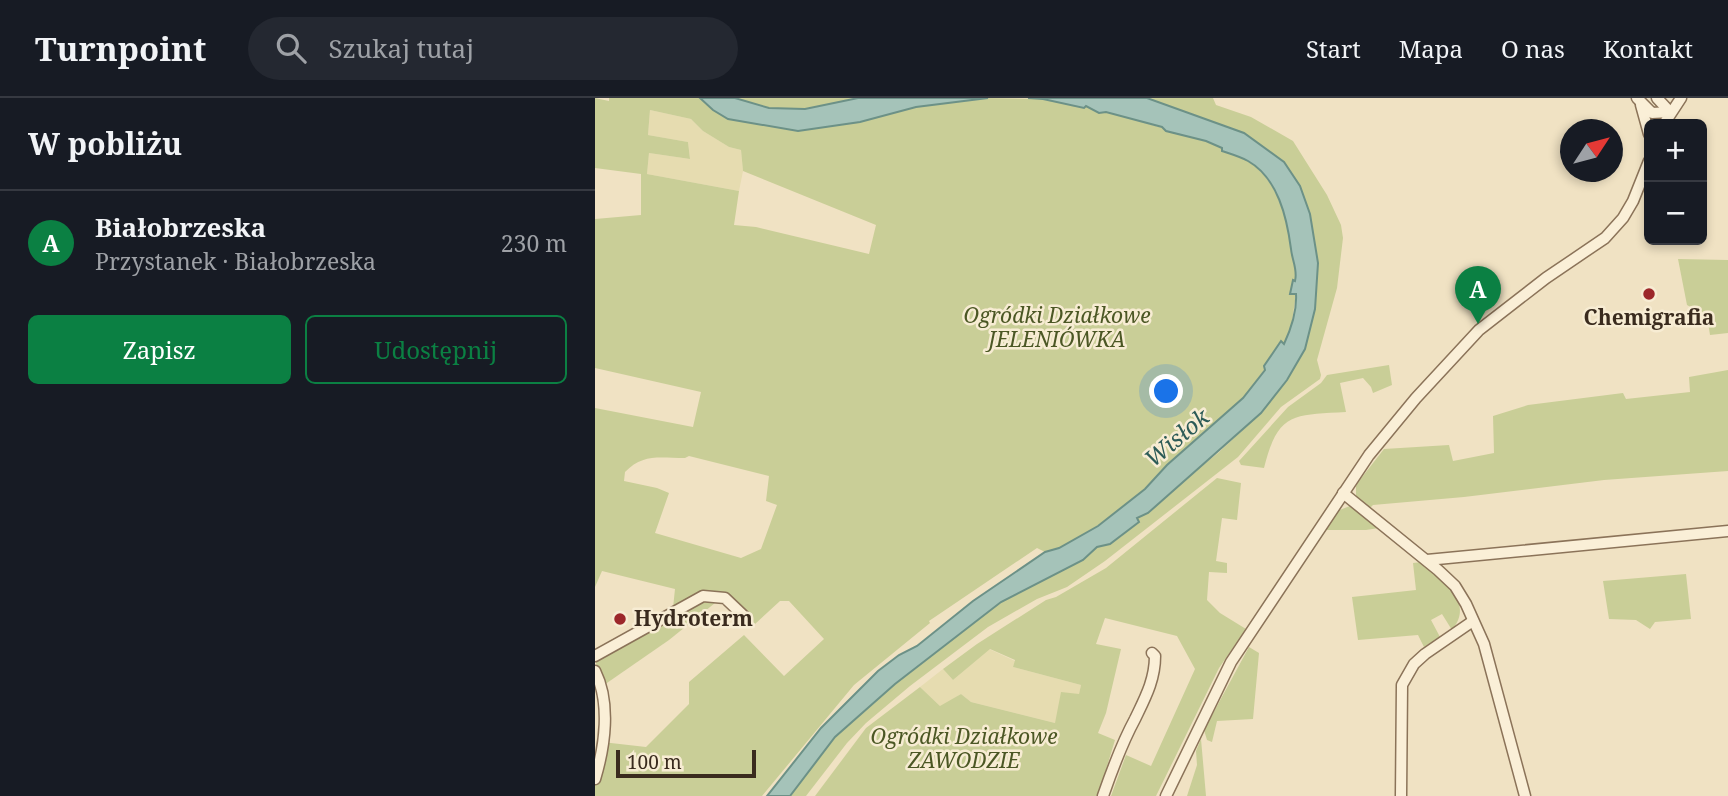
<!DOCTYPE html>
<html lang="pl">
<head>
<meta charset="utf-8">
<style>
	:root { --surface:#171b24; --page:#242831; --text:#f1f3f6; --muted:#9ea1a6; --line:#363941; --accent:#0b8043 }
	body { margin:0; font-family:"Noto Serif",serif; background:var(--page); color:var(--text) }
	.controls { position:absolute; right:21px; top:21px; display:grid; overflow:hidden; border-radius:10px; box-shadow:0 4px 10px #0003 }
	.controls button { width:63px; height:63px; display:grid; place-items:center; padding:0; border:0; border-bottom:2px solid var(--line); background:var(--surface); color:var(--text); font:35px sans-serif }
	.compass { position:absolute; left:965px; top:21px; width:63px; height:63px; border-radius:50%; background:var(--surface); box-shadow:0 4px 10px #0003; rotate:54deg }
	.scale { position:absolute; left:21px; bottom:18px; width:140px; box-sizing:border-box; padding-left:7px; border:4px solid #3a2b1e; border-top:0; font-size:19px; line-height:24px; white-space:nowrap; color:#3a2b1e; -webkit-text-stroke:5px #f7ecd3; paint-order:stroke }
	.you { position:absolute; left:572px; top:294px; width:24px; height:24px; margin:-18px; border:5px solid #fff; border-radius:50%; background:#1a73e8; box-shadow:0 0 0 10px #1a73e833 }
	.badge { display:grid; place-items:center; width:46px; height:46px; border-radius:50%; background:var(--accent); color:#fff; font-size:23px; font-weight:700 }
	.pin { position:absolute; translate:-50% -58px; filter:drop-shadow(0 2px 4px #0008) }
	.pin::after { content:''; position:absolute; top:37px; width:24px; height:21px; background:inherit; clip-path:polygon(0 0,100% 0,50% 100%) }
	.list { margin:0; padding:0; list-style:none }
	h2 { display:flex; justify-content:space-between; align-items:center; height:91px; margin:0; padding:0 28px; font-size:30px }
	h2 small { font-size:23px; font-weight:400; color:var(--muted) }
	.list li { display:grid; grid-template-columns:46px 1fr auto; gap:21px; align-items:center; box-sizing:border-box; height:105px; padding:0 28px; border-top:2px solid var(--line) }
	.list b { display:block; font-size:26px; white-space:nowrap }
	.list p { margin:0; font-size:23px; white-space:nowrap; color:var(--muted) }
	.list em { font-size:23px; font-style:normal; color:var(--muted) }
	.actions { display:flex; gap:14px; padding:21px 28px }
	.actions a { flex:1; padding:16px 0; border:2px solid var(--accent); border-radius:10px; text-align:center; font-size:24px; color:var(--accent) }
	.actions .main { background:var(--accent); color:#fff }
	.icon { flex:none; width:38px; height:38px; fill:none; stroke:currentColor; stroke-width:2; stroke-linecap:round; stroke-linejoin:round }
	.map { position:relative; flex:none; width:1133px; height:698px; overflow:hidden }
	header { display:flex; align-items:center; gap:42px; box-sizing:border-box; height:98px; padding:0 35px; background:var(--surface); border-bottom:2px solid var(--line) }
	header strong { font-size:33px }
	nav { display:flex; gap:38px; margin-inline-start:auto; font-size:24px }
	.search { width:490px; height:63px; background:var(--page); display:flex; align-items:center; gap:18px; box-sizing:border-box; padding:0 24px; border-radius:38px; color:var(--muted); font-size:26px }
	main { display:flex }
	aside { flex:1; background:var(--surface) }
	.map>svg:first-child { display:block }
</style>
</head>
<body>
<header>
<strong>Turnpoint</strong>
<div class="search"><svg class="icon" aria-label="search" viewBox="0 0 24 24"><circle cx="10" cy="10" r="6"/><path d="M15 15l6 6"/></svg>Szukaj tutaj</div>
<nav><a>Start</a><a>Mapa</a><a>O nas</a><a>Kontakt</a></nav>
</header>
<main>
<aside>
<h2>W pobliżu<small></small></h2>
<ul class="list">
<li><span class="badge">A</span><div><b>Białobrzeska</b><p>Przystanek · Białobrzeska</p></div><em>230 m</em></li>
</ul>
<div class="actions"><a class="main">Zapisz</a><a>Udostępnij</a></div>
</aside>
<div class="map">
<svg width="1133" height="698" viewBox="0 0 1133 698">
	<rect width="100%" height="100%" fill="#f0e2c3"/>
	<g fill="#e6dcb0">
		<path d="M55 12 96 21 108 33 134 49 146 52 148 73 144 93 52 76 54 55 95 61 93 44 53 37Z"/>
		<path d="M394 551 420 563 418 569 486 587 484 596 460 625 376 604 366 596 346 609 325 589 348 571 358 582Z"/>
	</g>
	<g fill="#c9ce97" fill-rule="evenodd">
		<path d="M0 0 14 3V0H105L118 12 133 21 321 9 393 0 448 1 489 10 491 8 497 9 611 43 627 50 628 53C636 56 645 59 653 63 675 76 689 108 693 132 696 147 697 161 703 175L695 196H701L696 230 688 247 648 300 572 367 550 391 528 409 494 434 464 450 450 454 442 450 334 523 335 525 259 587 167 698H0V678L7 644 51 649 94 606V584L149 537 189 578 229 541 194 503H185L160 526 130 500 95 499 78 510 80 491 7 473 0 489V310L98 329 106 294 0 270V121L46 117V76L0 70ZM55 12 96 21 108 33 134 49 146 52 148 73 281 127 274 156 161 129 139 127 144 93 52 76 54 55 95 61 93 44 53 37ZM94 358 174 378 171 403 182 407 166 451 146 460 60 435 74 395 62 390 29 383 30 374C48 355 65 360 90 360Z"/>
		<path d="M136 0H263L210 11 174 10Z"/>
		<path d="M552 0H618L621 7 656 19 698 43 732 97 746 127 748 140 742 190 722 262 726 277 725 281 686 309 643 359 510 463 472 489 442 501 393 529 315 588 271 625 252 645 211 698H195L240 639 276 605 406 504 488 462 502 449 515 446 527 438 542 420 623 355 666 315 692 282 715 116 705 88 689 64 649 35Z"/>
		<path d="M1083 161 1133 162V235L1115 237 1112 218 1092 207Z"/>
		<path d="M794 267 797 287 778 295 776 289 768 280 745 285 751 314C698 317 683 314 669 370L646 367 644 363 693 309 726 285 732 277Z"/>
		<path d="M1133 272V373L1009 382 869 399 778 407 774 411 761 400V388L764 383 789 351 854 347 858 363 899 355 898 318 933 307 1028 295 1031 301 1095 294 1094 279Z"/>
		<path d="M622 380 646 385 642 422 627 420 621 463 632 465V475L614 474 612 502 625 515 651 531 624 570 561 698H516L531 657 556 668 600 571 582 538 510 520 501 546 526 551 511 615 503 635 520 642 503 698H220L271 630 325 589 345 608 366 596 376 604 460 625 466 594 484 596 486 587 418 569 420 562 395 551 358 582 348 571 382 546 451 502 461 499 511 470Z"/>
		<path d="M755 408 784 430 771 432H730L742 413Z"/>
		<path d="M827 464C846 482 881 504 857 532L847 516 836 522 845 539 829 549 823 537 763 542 757 499 821 492 818 465Z"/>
		<path d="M1091 476 1096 521 1060 524 1055 531 1041 522 1014 521 1008 483Z"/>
		<path d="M108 504 120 505 74 542 9 587 1 565 2 561Z"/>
		<path d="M654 549 664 555 658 621 622 623 617 644 612 642 609 632Z"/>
		<path d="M606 641 611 698H592L602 667 601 653Z"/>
	</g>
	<g fill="#a5c3b9" stroke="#6c9187" stroke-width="2">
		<path d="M105 0H140L174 10 210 11 263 0H393L321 9 265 24 203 33 133 21 118 12Z"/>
		<path d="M433 0H552L649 35 689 64 705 88 715 116 723 165 720 211 710 251 692 282 666 315 553 415 542 420 544 424 515 446 502 449 488 462 406 504 300 586 240 639 195 698H172L226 630 283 573 304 557 322 548 378 503 450 454 464 450 503 428 550 391 572 367 648 300 670 272 669 268 686 243 689 246C696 231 702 213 701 196H695L698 182 700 183C703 172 697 162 696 151 692 120 683 80 653 63 646 59 636 56 627 53V50L611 43 571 33 567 29 511 14 504 15 491 8 489 10 448 1Z"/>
	</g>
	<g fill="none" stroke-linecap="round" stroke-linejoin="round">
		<g stroke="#8b7359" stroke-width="13">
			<g id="minor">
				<path d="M1042 0 1057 15 1075 14"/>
				<path d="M1062 0 1075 14"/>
				<path d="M1046 7 1054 36"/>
				<path d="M1069 26 1086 0"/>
				<path d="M748 395 843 472 860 488 871 506 889 546 930 698"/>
				<path d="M832 462 1133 433"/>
				<path d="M0 558 108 498 130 500 150 519"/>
				<path d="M0 573C16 605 10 648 0 681"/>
				<path d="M508 698C517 672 527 645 540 621 550 600 560 582 560 558L557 555"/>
				<path d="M571 698 636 564 774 357 821 300 884 232 951 180 1010 140 1028 120 1038 103 1054 63"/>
				<path d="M806 698 807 587 819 566 830 556 878 523"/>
			</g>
		</g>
		<use href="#minor" stroke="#faefd7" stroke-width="10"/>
	</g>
	<g fill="#9c272a" stroke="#f7ecd3" stroke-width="2.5">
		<circle cx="1054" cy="196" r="7"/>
		<circle cx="25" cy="521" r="7"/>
	</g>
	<g text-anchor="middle" stroke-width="5" stroke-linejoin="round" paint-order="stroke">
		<g font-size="21" font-style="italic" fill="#4b5724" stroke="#f7ecd3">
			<text x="462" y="225">Ogródki Działkowe<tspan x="462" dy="24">JELENIÓWKA</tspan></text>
			<text x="369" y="646">Ogródki Działkowe<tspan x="369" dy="24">ZAWODZIE</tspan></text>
		</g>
		<g font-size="21" font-weight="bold" fill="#3a2b1e" stroke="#f7ecd3">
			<text x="1054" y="227">Chemigrafia</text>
			<text x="39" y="528" text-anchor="start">Hydroterm</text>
		</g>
		<g font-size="23" font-style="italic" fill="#2c5b57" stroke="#f7ecd3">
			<text transform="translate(582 340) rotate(-40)" y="8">Wisłok</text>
		</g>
	</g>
</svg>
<div class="controls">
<button>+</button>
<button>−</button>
</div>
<svg class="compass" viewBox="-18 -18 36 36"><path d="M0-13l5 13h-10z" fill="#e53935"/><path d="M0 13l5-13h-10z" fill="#9ea1a6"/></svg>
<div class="scale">100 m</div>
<div class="you"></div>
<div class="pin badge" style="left:883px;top:226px">A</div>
</div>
</main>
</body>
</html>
